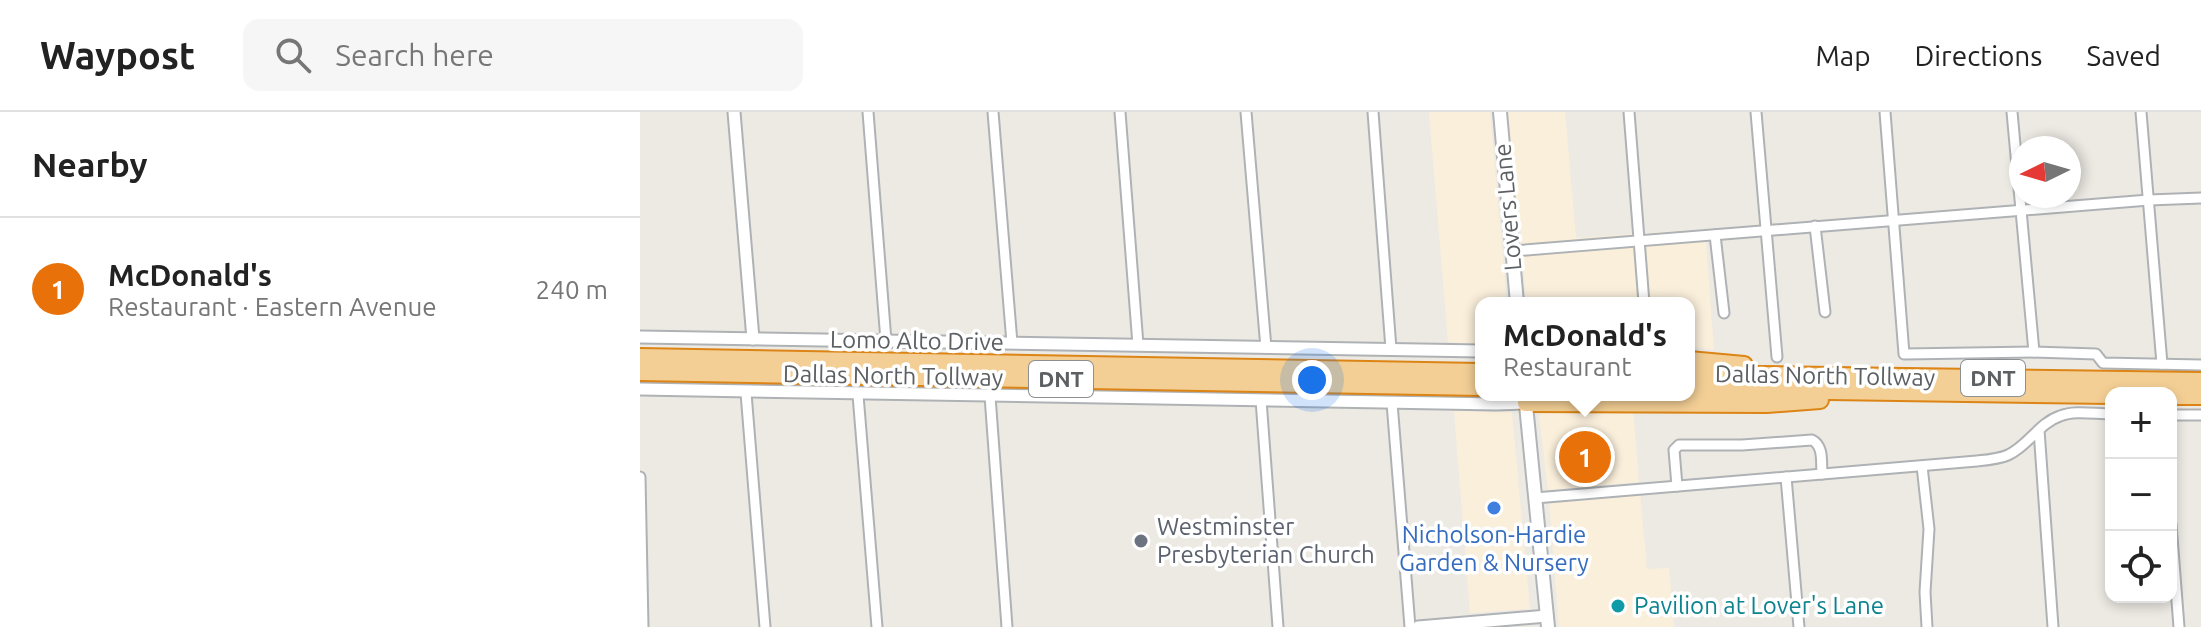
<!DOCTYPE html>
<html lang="en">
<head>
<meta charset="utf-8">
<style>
	:root { --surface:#fff; --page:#f6f6f6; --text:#222; --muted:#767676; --line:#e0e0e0; --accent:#0f766e }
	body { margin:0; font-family:Ubuntu,sans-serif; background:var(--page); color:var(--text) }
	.controls { position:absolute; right:24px; bottom:24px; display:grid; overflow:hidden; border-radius:16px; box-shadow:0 4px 12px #0003 }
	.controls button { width:72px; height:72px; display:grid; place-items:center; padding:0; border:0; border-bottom:2px solid var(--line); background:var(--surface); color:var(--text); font:40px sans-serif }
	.compass { position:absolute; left:1369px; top:24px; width:72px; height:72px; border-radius:50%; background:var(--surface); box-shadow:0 4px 12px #0003; rotate:265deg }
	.you { position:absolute; left:672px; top:268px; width:28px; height:28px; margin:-20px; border:6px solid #fff; border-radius:50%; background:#1a73e8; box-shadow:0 0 0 12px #1a73e833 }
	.badge { display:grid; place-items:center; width:52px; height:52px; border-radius:50%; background:var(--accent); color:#fff; font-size:26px; font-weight:700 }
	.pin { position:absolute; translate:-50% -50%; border:4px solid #fff; box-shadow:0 2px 8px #0006 }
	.popup { position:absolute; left:835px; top:185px; width:220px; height:104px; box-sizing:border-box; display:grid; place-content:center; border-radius:16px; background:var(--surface); filter:drop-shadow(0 2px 6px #0005); font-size:26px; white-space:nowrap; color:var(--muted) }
	.popup b { font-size:30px; color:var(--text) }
	.popup::after { content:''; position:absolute; left:50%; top:100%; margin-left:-16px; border:16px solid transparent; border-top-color:var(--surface) }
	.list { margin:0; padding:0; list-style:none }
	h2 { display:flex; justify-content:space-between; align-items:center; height:104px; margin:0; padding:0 32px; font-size:34px }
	h2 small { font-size:26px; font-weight:400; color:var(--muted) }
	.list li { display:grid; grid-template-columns:52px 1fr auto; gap:24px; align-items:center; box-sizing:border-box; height:144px; padding:0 32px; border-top:2px solid var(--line) }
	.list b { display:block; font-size:30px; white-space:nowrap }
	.list p { margin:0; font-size:26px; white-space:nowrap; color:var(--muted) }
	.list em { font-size:26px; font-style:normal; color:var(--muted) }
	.icon { flex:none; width:44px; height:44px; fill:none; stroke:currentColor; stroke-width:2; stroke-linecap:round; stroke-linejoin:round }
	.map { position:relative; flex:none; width:1561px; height:515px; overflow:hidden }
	header { display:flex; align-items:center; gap:48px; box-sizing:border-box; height:112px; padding:0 40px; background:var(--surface); border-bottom:2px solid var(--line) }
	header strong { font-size:38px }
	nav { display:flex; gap:44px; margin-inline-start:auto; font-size:28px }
	.search { width:560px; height:72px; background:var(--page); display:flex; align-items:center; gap:20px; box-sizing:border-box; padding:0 28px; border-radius:16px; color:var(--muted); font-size:30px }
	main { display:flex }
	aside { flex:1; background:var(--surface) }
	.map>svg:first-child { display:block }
</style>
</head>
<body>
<header>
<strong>Waypost</strong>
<div class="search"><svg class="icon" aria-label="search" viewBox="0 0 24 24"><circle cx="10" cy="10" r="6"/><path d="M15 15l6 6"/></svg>Search here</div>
<nav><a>Map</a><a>Directions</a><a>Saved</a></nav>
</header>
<main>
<aside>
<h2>Nearby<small></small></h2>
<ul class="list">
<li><span class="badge" style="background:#e8710a">1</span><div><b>McDonald's</b><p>Restaurant · Eastern Avenue</p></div><em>240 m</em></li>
</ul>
</aside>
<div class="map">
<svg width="1561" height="515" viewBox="0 0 1561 515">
	<rect width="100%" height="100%" fill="#edeae4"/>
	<g fill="#faefdb">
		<path d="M789 0H850L867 191H841V233L808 230Z"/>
		<path d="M865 0H925L936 126 1065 117 1074 238 1049 234V191H886L879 96 872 89Z"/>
		<path d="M993 297 999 370 908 378 899 304 902 299Z"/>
		<path d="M814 299 872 300 890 497 830 501Z"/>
		<path d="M1000 381 1007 457 1029 456 1034 515H919L909 387Z"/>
	</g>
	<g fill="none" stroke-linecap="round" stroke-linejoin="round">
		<g stroke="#afb2b5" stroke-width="13">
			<g id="minor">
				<path d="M228 0 246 229"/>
				<path d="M353 0 372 231"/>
				<path d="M480 0 498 233"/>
				<path d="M606 0 626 236"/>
				<path d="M733 0 751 237"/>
				<path d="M989 0 1004 191"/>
				<path d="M1116 0 1137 245"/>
				<path d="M1245 0 1264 242 1394 240 1456 242 1463 251 1561 253"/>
				<path d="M1372 0 1394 240"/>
				<path d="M1501 0 1522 252"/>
				<path d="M1175 114 1185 200"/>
				<path d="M1075 123 1084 201"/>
				<path d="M873 139 1509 88 1561 86"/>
				<path d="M106 281 125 515"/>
				<path d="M218 283 237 515"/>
				<path d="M350 284 367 515"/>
				<path d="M621 288 638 515"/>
				<path d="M752 291 770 515"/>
				<path d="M1531 303H1561"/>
				<path d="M1399 318 1413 515"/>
				<path d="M1282 354 1289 417 1285 480 1287 515"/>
				<path d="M0 365 3 515"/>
				<path d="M1146 365 1159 515"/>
				<path d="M1037 374 1034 338 1039 333H1102L1172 328C1184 334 1181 350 1182 362"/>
				<path d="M895 386 1337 349C1347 348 1359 347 1368 343 1388 334 1399 311 1420 304 1435 298 1454 302 1471 302"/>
				<path d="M1531 412 1539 515"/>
			</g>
		</g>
		<g stroke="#afb2b5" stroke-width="15">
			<g id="tertiary">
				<path d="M94 0 113 227"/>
				<path d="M0 225 841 239"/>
				<path d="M0 277 856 292 886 291"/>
				<path d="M778 515 907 504"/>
			</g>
		</g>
		<g stroke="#b0b4b7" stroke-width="16">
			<g id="secondary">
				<path d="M860 0 877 191"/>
				<path d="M885 283 908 515"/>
			</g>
		</g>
		<g stroke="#dc8415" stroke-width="20">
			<g id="motorway">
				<path d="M0 245 841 260"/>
				<path d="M1049 248 1104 253"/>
				<path d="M0 260 841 275"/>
				<path d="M1049 262 1561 269"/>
				<path d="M1049 277 1471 283"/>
				<path d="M1531 284H1561"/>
				<path d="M886 291 1127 292 1180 288"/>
			</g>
		</g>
		<use href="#minor" stroke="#fff" stroke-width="9"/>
		<use href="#tertiary" stroke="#fff" stroke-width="11"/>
		<use href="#secondary" stroke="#fff" stroke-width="12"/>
		<use href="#motorway" stroke="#f3cf95" stroke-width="16"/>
	</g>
	<circle fill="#3f7fe0" stroke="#fff" stroke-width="3" cx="854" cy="396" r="8"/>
	<circle fill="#6b7280" stroke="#fff" stroke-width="3" cx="501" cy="429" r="8"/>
	<circle fill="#0f9aa8" stroke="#fff" stroke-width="3" cx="978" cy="494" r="8"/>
	<g text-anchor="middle" stroke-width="7" stroke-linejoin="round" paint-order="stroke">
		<g fill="#fff" stroke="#8d9092" stroke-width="2">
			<rect x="1321" y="248" width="64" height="36" rx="6"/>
			<rect x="389" y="249" width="64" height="36" rx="6"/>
		</g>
		<g font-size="22" font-weight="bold" fill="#5c6063">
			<text x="1353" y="274">DNT</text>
			<text x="421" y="275">DNT</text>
		</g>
		<g font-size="24" fill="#5c6063" stroke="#fff">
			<text transform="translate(868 95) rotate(-95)" y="8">Lovers Lane</text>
			<text transform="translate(277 229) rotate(1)" y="8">Lomo Alto Drive</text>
			<text transform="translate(253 264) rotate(1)" y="8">Dallas North Tollway</text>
			<text transform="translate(1185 264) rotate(1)" y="8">Dallas North Tollway</text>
		</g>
		<g font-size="24" fill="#5b616d" stroke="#fff" text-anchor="start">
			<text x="517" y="423">Westminster<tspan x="517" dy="28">Presbyterian Church</tspan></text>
		</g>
		<g font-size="24" fill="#366cbe" stroke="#fff">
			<text x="854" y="431">Nicholson-Hardie<tspan x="854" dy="28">Garden &amp; Nursery</tspan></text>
		</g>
		<g font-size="24" fill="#0d838f" stroke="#fff" text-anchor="start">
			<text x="994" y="502">Pavilion at Lover's Lane</text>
		</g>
	</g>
</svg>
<div class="controls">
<button>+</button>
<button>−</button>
<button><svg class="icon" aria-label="locate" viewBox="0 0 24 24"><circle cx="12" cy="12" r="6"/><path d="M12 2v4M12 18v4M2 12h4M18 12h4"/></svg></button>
</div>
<svg class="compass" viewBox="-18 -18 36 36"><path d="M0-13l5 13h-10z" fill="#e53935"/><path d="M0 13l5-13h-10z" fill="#767676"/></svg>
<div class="you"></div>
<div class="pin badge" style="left:945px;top:345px;background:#e8710a">1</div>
<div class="popup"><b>McDonald's</b>Restaurant</div>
</div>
</main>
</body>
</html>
